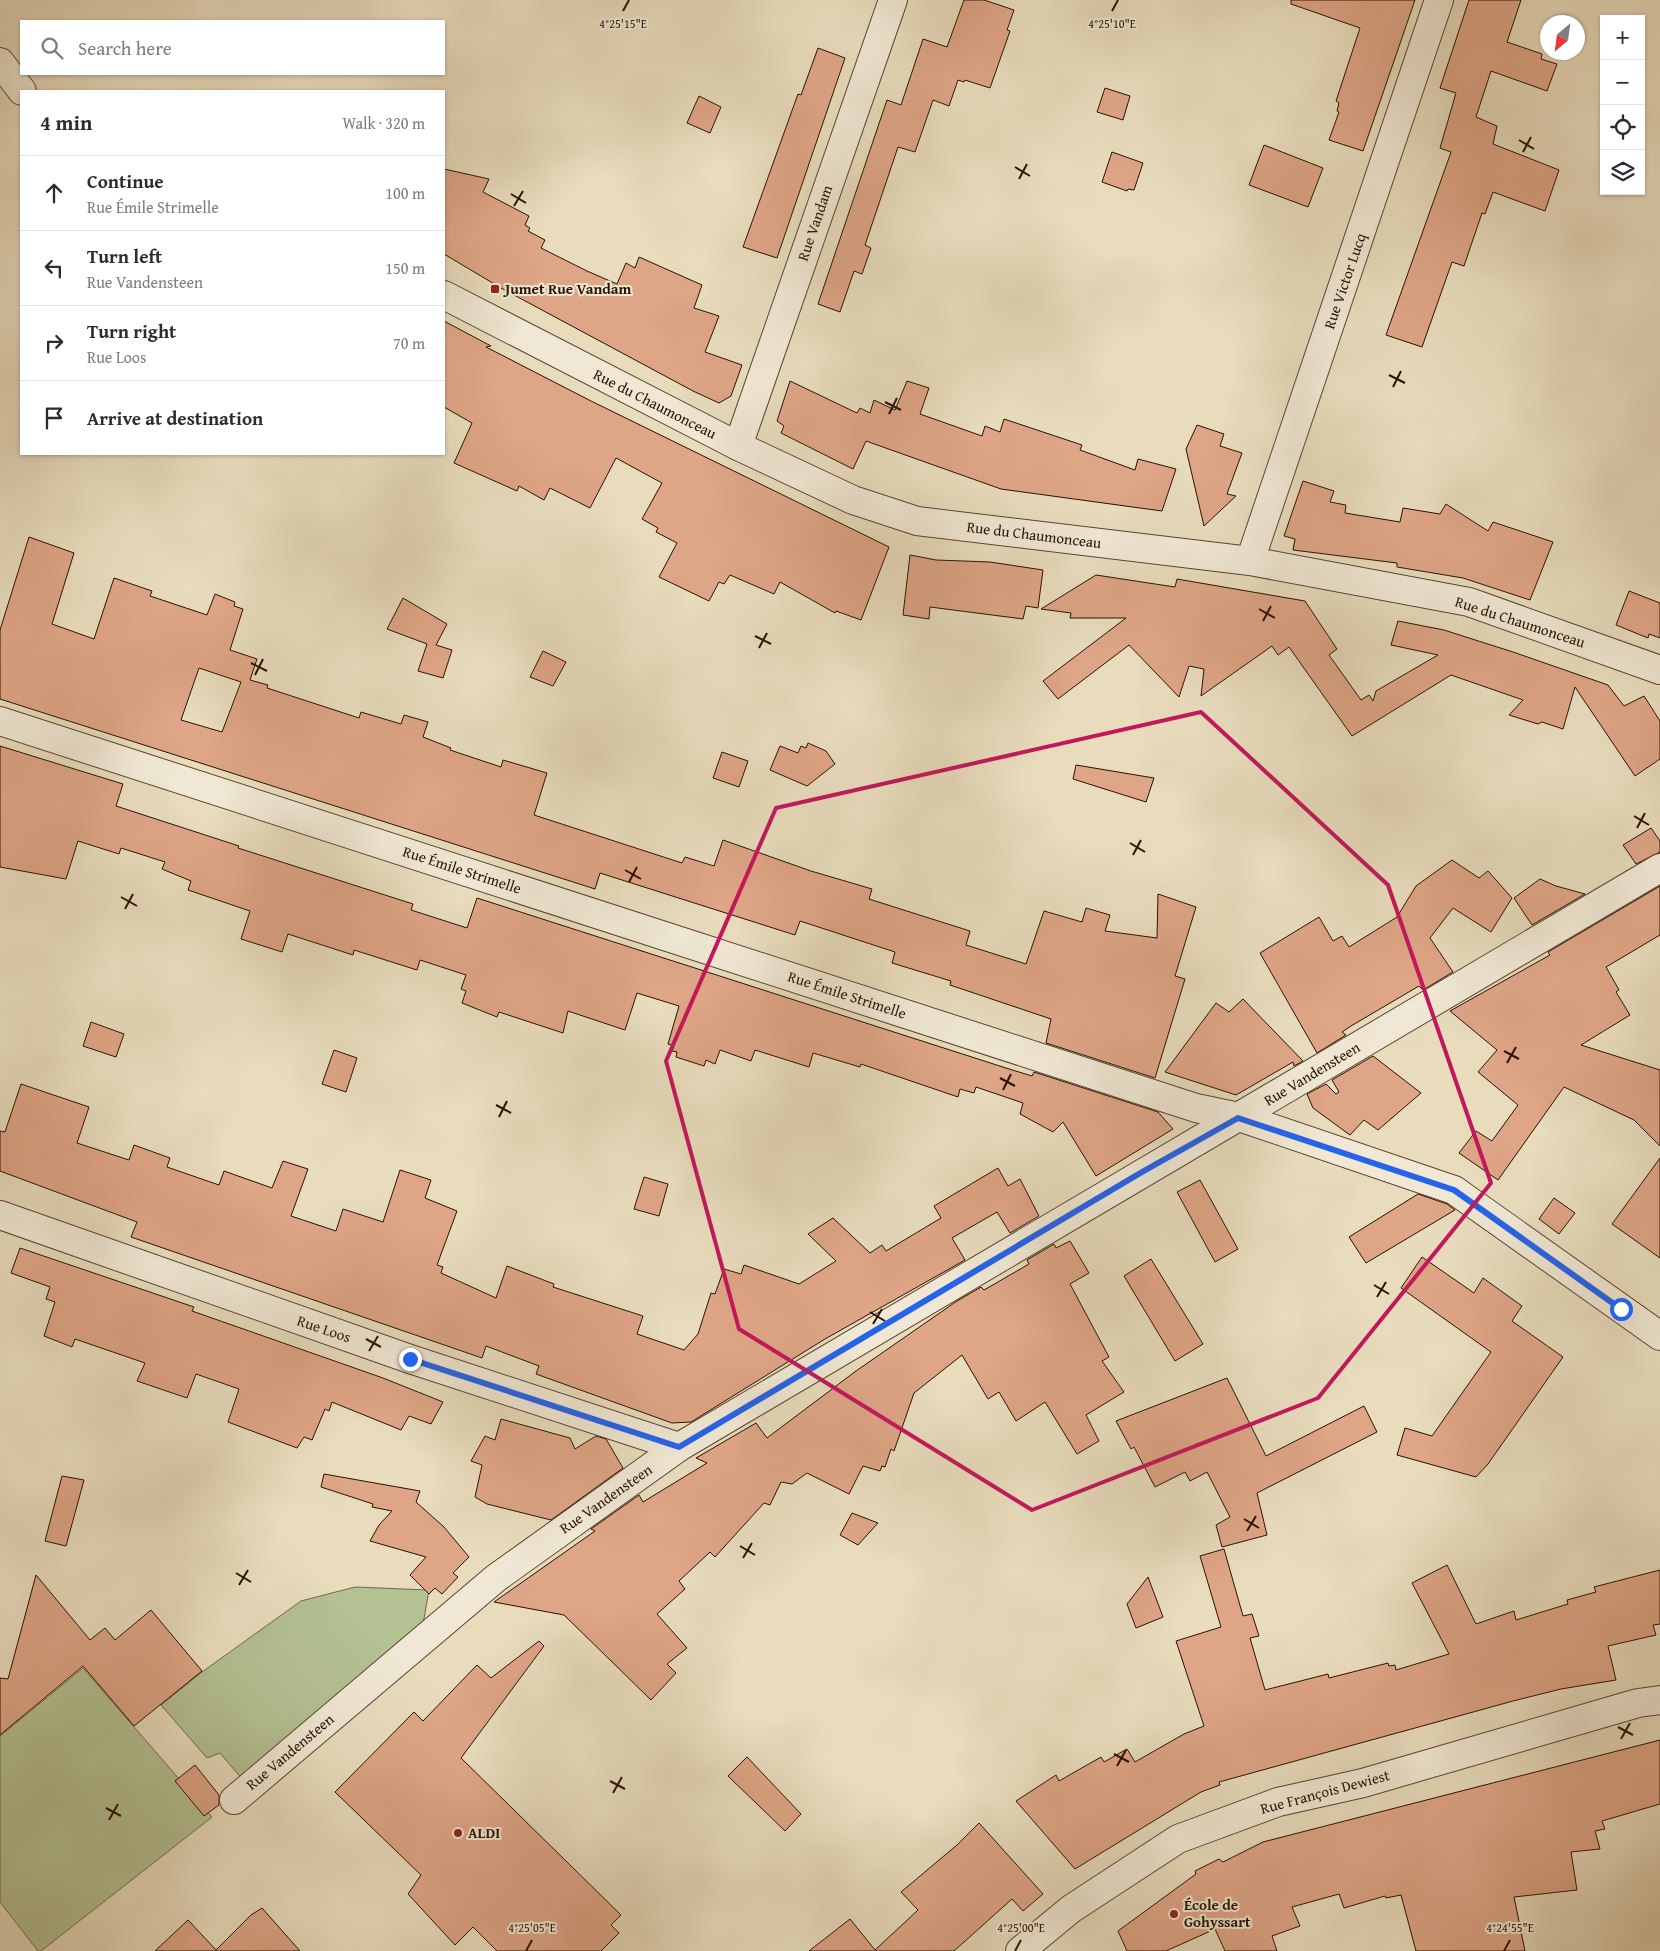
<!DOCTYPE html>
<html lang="en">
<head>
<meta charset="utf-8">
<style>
	:root { --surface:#fff; --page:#f7f7f7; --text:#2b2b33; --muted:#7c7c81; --line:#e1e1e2 }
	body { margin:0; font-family:"Gentium Book Plus",serif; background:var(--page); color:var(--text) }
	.controls { position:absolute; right:15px; top:15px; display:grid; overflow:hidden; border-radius:0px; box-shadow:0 1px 4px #0004 }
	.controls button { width:45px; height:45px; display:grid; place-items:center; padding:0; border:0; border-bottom:1px solid var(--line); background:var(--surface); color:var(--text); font:25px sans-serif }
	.compass { position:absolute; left:1540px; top:15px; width:45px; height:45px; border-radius:50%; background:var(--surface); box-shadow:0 1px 4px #0004; rotate:209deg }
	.stop { position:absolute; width:15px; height:15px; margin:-11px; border:4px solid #2563eb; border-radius:50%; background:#fff }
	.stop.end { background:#2563eb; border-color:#fff; box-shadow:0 1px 5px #0008 }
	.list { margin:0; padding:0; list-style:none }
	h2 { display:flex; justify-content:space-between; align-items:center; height:65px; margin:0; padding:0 20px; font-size:21px }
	h2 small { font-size:16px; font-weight:400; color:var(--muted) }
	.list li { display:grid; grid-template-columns:32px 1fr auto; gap:15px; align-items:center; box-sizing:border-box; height:75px; padding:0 20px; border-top:1px solid var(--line) }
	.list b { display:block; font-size:19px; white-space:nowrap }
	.list p { margin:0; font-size:16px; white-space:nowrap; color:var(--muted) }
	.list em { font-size:16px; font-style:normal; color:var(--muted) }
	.icon { flex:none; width:28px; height:28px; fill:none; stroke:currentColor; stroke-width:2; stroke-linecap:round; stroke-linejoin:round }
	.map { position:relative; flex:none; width:1660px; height:1951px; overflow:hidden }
	.search { position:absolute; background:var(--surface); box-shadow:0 1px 4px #0004; left:20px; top:20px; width:425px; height:55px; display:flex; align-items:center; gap:12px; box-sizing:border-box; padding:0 18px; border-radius:0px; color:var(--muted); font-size:19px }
	.panel { position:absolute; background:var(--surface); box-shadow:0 1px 4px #0004; left:20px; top:90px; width:425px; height:365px; border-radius:0px }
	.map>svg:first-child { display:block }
</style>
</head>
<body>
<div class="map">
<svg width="1660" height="1951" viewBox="0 0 1660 1951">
	<rect width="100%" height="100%" fill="#e8dcbd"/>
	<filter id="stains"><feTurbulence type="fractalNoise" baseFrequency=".004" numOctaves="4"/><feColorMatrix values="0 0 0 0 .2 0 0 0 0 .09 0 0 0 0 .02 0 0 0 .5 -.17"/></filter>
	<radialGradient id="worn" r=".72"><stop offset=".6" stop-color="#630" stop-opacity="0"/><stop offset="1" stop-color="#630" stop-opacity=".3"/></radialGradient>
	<g fill="#b4c193" stroke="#6f6a4a">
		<path d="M355 1587 429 1590 420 1642 249 1787 220 1753 207 1758 161 1705 202 1672 301 1601Z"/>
		<path d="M83 1668 212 1817 41 1951H38L0 1902V1736Z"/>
	</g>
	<g fill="#dea586" stroke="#2a1201" fill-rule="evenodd">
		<path d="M964 0H984L1014 10 1007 30 1010 31 990 88 965 80 964 82 958 80 949 106 933 100 915 152 898 147 865 245 871 248 862 274 854 271 840 312 818 304 887 100 901 105 923 39 947 47Z"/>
		<path d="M1291 0H1415L1363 151 1329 140 1339 112 1337 111 1339 103 1336 101 1360 28 1291 4Z"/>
		<path d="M1469 0H1521L1507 42 1542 54 1541 59 1557 64 1547 91 1491 71 1476 117 1497 126 1493 144 1559 170 1545 211 1493 192 1485 214 1482 213 1464 266 1452 262 1422 347 1386 335 1451 152 1440 148 1456 93 1440 88Z"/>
		<path d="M818 48 845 58 777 258 743 247 798 94 801 95Z"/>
		<path d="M1105 88 1130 96 1123 120 1097 112Z"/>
		<path d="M699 96 721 107 710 133 687 123Z"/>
		<path d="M1264 145 1323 168 1308 207 1249 185Z"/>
		<path d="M1112 152 1143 163 1134 190 1128 189 1127 191 1102 182Z"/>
		<path d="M444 169 489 179 483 192 529 216 525 225 530 228 528 231 545 240 541 248 587 271 617 284 626 263 635 268 639 257 702 285 694 308 719 316 705 352 742 365 731 396 719 403 693 391 501 288 444 254Z"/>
		<path d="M444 321 491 346 486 347 591 401 889 547 861 620 836 611 835 613 780 582 774 594 730 575 724 584 719 582 709 601 659 577 677 543 656 532 658 528 642 519 662 483 616 458 590 508 550 488 544 500 519 486 517 491 454 463 472 423 444 407Z"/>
		<path d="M790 381 857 413 860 408 870 413 874 400 895 410 907 381 929 388 920 414 982 436 985 426 1000 432 1004 419 1082 445 1080 450 1135 470 1138 459 1176 469 1162 511 1001 489 866 441 853 469 781 433 784 426 777 421Z"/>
		<path d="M1197 425 1224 434 1220 446 1242 453 1227 494 1236 496 1204 526 1186 449Z"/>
		<path d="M1303 481 1334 491 1330 502 1346 505 1345 513 1400 522 1403 508 1440 514 1446 504 1488 531 1493 522 1553 542 1530 600 1463 578 1397 567V563L1293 550 1295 539 1284 536Z"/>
		<path d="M29 537 74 553 52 624 94 639 114 578 152 591 150 596 207 615 215 594 235 602 234 606 243 609 230 650 257 659 250 680 268 685 267 688 359 718 361 712 401 724 404 715 428 722 423 737 451 748 450 750 501 767 503 760 547 773 534 815 682 863 685 857 714 866 723 840 811 871 872 889 869 899 970 931 966 945 1026 964 1044 911 1082 922 1086 908 1110 915 1105 931 1157 938 1158 894 1196 907 1175 976 1185 979 1155 1078 1046 1043 1051 1019 950 985 951 981 892 963 895 952 800 921 795 935 600 873 595 889 0 699V630ZM199 668 241 682 222 732 181 720Z"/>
		<path d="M910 555 936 560 990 562 1043 570 1038 608 1026 606 1023 619 930 607 929 619 903 615Z"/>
		<path d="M1096 575 1175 587 1177 579 1305 601 1337 649 1329 655 1361 700 1369 695 1373 701 1376 691 1438 655 1391 645 1398 621 1444 630 1513 652 1608 685 1624 706 1644 696 1660 721V759L1635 776 1575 687 1563 729 1542 722 1538 724 1509 715 1523 700 1451 675 1352 736 1289 647 1278 655 1272 646 1201 696 1204 669 1189 666 1179 697 1129 645 1058 699 1043 681 1126 618H1070L1071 613 1041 609Z"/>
		<path d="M1629 591 1660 603V638L1649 634 1648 638 1616 625Z"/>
		<path d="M403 598 447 624 436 645 452 650 443 678 418 671 427 644 387 629Z"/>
		<path d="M543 651 566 662 553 686 530 677Z"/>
		<path d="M808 743 826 751 835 764 807 786 770 770 780 746 798 753 801 746 806 748Z"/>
		<path d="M0 746 123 784 116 806 239 846 238 848 413 904 411 910 467 928 477 898 1006 1068 1032 1076 1034 1072 1158 1112 1173 1129 1096 1176 1063 1122 1053 1132 1020 1114 1023 1103 976 1087 974 1093 960 1089 958 1097 861 1064 860 1067 813 1053 809 1067 755 1050 751 1061 720 1050 715 1064 706 1060 704 1066 676 1057 677 1052 672 1051 674 1046 668 1044 679 1006 637 993 625 1030 568 1011 563 1033 499 1012 497 1017 462 1003 466 991 461 989 466 975 420 960 417 970 354 950 353 955 288 934 282 952 241 939 250 911 188 890 191 881 162 869 165 862 121 848 119 854 78 841 66 879 0 867Z"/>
		<path d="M722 752 748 761 739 787 713 778Z"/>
		<path d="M1076 765 1154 778 1146 802 1073 779Z"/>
		<path d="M1651 828 1660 841V852L1636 864 1623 845Z"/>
		<path d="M1452 860 1479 878 1488 871 1512 898 1491 932 1453 908 1430 938 1453 972 1423 990 1419 986 1351 1026 1342 1032 1346 1035 1317 1053 1260 953 1319 917 1333 941 1342 936 1349 947 1397 917 1416 886Z"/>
		<path d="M1540 879 1556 886 1585 894 1532 925 1514 898Z"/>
		<path d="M1660 886V935L1606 967 1619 990 1616 992 1630 1015 1581 1045 1660 1070V1146L1634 1120 1564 1087 1498 1180 1459 1153 1476 1131 1492 1141 1518 1105 1478 1072 1497 1050 1450 1011 1550 955 1548 952Z"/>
		<path d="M1243 999 1303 1061 1294 1066 1293 1062 1236 1095 1165 1072 1216 1003 1229 1012Z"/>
		<path d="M91 1022 124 1034 116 1057 83 1046Z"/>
		<path d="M334 1050 357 1058 346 1092 322 1084Z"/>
		<path d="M1373 1056 1421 1093 1378 1130 1364 1120 1350 1135 1313 1108 1307 1094 1326 1084 1336 1094 1339 1092 1332 1080Z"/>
		<path d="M21 1084 89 1107 77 1143 129 1160 134 1145 170 1158 167 1167 219 1185 224 1171 272 1188 283 1161 308 1169 291 1216 336 1231 343 1209 383 1222 400 1170 431 1180 425 1198 457 1211 437 1265 443 1267 441 1273 496 1298 507 1266 554 1284 553 1287 643 1316 637 1334 684 1350 698 1334 711 1293 715 1294 724 1269 741 1274 744 1265 799 1284 836 1261 808 1234 833 1218 870 1253 882 1245 886 1251 941 1218 934 1206 998 1168 1008 1186 1020 1179 1039 1216 1010 1233 997 1212 952 1238 965 1260 825 1339 691 1422 672 1423 536 1374 539 1366 486 1346 482 1358 131 1237 137 1222 0 1171V1131L5 1132Z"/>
		<path d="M1660 1158V1258L1612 1224Z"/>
		<path d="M644 1177 668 1184 659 1216 634 1209Z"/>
		<path d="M1200 1180 1238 1249 1215 1262 1177 1192Z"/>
		<path d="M1418 1194 1447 1204 1455 1210 1366 1263 1349 1237Z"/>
		<path d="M1554 1198 1575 1213 1559 1234 1539 1219Z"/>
		<path d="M1070 1241 1089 1273 1070 1284 1109 1357 1102 1361 1124 1392 1086 1415 1099 1441 1077 1454 1045 1402 1016 1421 999 1392 988 1399 962 1355 914 1393 894 1451 891 1449 885 1467 882 1466 880 1471 863 1466 849 1494 807 1473 792 1484 781 1482 770 1505 764 1503 715 1557 710 1552 679 1581 685 1589 657 1614 687 1648 667 1664 676 1673 651 1700 564 1615 494 1602 595 1531 591 1529 639 1495 643 1502 707 1463 696 1458 756 1423 767 1438 856 1371 957 1301 981 1287 984 1290 1029 1264 1027 1260 1054 1244 1056 1248Z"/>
		<path d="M20 1248 194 1307 192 1311 383 1378 443 1402 431 1424 409 1416 401 1430 332 1402 329 1411 325 1409 312 1440 304 1437 297 1448 228 1422 239 1389 196 1374 187 1398 137 1381 145 1363 75 1339 72 1347 44 1336 55 1302 46 1299 50 1287 11 1273Z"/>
		<path d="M1422 1257 1474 1293 1483 1278 1522 1306 1512 1321 1563 1357 1488 1464 1476 1477 1397 1455 1405 1428 1432 1436 1491 1352 1401 1288Z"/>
		<path d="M1151 1259 1203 1344 1175 1361 1124 1276Z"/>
		<path d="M1227 1378 1266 1456 1364 1406 1377 1432 1257 1493 1267 1535 1222 1547 1216 1525 1230 1517 1207 1472 1190 1481 1185 1472 1155 1487 1134 1447 1131 1449 1116 1421Z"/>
		<path d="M501 1419 570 1438 575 1449 596 1436 606 1439 623 1468 551 1520 487 1504 475 1497 482 1465 471 1461 485 1436 495 1440Z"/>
		<path d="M324 1474 420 1491 416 1502 444 1527 469 1557 453 1573 458 1577 442 1594 435 1588 429 1594 410 1575 426 1557 370 1541 379 1525 392 1511 372 1507 373 1504 321 1487Z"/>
		<path d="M62 1476 84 1480 66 1546 45 1541Z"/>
		<path d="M852 1513 878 1523 858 1545 840 1535Z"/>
		<path d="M1224 1549 1243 1616 1252 1614 1259 1636 1250 1638 1265 1690 1328 1674 1329 1678 1388 1663 1389 1666 1395 1665 1396 1670 1449 1654 1412 1583 1447 1565 1476 1624 1514 1611 1516 1620 1568 1604 1567 1600 1596 1592 1594 1587 1660 1570V1624L1653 1625 1656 1635 1608 1646 1616 1680 1561 1689 1513 1701 1219 1782 1220 1785 1201 1792 1075 1869 1016 1801 1056 1775 1059 1781 1101 1757 1104 1762 1127 1749 1135 1762 1184 1734 1204 1726 1176 1641 1221 1627 1200 1556Z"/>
		<path d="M36 1575 90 1640 105 1628 115 1640 151 1610 202 1671 134 1726 83 1666 0 1735V1678L8 1679Z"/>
		<path d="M1148 1577 1163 1617 1136 1628 1127 1604Z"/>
		<path d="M539 1641 544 1646 461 1758 621 1915 611 1925 619 1933 601 1951H497L473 1927 455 1945 408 1894 421 1875 335 1792 414 1712 423 1721 477 1665 491 1678Z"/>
		<path d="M1660 1740V1804L1602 1821 1605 1829 1595 1831 1600 1849 1571 1852 1577 1890 1514 1897 1525 1951H1416L1401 1895 1386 1898 1385 1896 1344 1908 1339 1894 1292 1907 1300 1926 1272 1936 1277 1951H1225L1215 1929 1166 1951H1127L1118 1931 1196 1874 1195 1871 1219 1859 1223 1862 1263 1842Z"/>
		<path d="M747 1757 801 1814 785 1831 728 1776Z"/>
		<path d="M195 1765 219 1795V1805L204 1816 175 1781Z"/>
		<path d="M979 1823 1043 1894 1023 1911 1012 1899 954 1951H809L850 1919 875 1950 918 1910 901 1892 957 1845Z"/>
		<path d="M262 1908 300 1951H155L188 1920 216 1950 251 1915Z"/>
	</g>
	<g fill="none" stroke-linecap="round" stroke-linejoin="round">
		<g stroke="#5a4430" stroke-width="30">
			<g id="minor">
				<path d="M0 62 22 91"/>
				<path d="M444 295 738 446 853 500 917 521 1250 561 1469 602 1660 670"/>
				<path d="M738 446 893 0"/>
				<path d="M1250 561 1439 0"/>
				<path d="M0 721 1196 1108 1239 1117 1454 1190 1660 1336"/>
				<path d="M0 1215 410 1359 679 1447"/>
				<path d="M234 1800 496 1578 679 1447 1660 868"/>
				<path d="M1020 1951 1071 1909 1178 1839 1278 1802 1363 1783 1638 1703 1660 1700"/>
			</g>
		</g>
		<use href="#minor" stroke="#f0e8d4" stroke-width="28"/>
	</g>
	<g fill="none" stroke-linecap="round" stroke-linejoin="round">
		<path stroke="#2563eb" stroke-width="6" d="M410 1359 679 1447 1142 1172 1238 1118 1454 1190 1621 1309"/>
	</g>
	<path fill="none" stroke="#c2185b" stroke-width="4" stroke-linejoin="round" d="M1201 712 1388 885 1491 1183 1318 1398 1032 1510 739 1329 666 1061 776 808Z"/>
	<path fill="none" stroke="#2a1201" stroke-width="2" d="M623 11 629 0M1112 11 1118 0M1519 140 1534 149M1523 152 1531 137M1015 167 1030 176M1019 179 1027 164M511 194 526 203M514 206 523 191M1389 375 1405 383M1393 387 1401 371M885 402 901 410M889 414 897 398M1259 609 1275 618M1263 621 1271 606M755 636 771 644M759 648 767 633M251 663 267 671M255 675 263 659M1634 816 1649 825M1637 828 1645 813M1130 843 1145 852M1133 855 1141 840M625 870 641 879M629 882 637 867M121 897 137 906M125 909 133 894M1504 1051 1519 1059M1507 1063 1516 1047M1000 1078 1015 1086M1003 1090 1011 1074M496 1105 511 1113M499 1117 507 1101M1374 1285 1389 1294M1377 1297 1386 1282M870 1312 885 1321M873 1324 882 1309M366 1339 381 1347M369 1351 378 1336M1244 1519 1259 1528M1247 1531 1256 1516M740 1546 755 1555M743 1558 752 1543M236 1573 251 1582M239 1585 248 1570M1618 1727 1633 1735M1621 1739 1630 1723M1114 1754 1129 1762M1117 1766 1126 1750M610 1781 625 1789M613 1793 622 1777M106 1808 121 1816M109 1820 118 1804M526 1951 532 1940M1015 1951 1021 1940M1504 1951 1510 1940"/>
	<g fill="#8f2418" stroke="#f0e8d4" stroke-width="2">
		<rect x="490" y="284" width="10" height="10" rx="2.5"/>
		<circle cx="458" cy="1833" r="5"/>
		<circle cx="1174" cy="1914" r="5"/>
	</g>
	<g text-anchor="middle" stroke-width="4" stroke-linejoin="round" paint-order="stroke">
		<g font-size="15" fill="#2a1201" stroke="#f0e8d4">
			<text transform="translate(815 223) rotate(-71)" y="5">Rue Vandam</text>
			<text transform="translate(1345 281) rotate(-71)" y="5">Rue Victor Lucq</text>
			<text transform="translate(655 404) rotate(27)" y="5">Rue du Chaumonceau</text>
			<text transform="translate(1034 535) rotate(7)" y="5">Rue du Chaumonceau</text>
			<text transform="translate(1520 622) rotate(18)" y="5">Rue du Chaumonceau</text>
			<text transform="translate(462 870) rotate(18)" y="5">Rue Émile Strimelle</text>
			<text transform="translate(847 995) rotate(18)" y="5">Rue Émile Strimelle</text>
			<text transform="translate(1312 1074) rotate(-31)" y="5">Rue Vandensteen</text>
			<text transform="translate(324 1329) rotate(19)" y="5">Rue Loos</text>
			<text transform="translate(606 1499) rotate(-35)" y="5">Rue Vandensteen</text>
			<text transform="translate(290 1752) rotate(-40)" y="5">Rue Vandensteen</text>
			<text transform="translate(1325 1792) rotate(-15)" y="5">Rue François Dewiest</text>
		</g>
		<g font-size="15" font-weight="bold" fill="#2a1201" stroke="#f0e8d4" text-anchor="start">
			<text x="505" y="294">Jumet Rue Vandam</text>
			<text x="468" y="1838">ALDI</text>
			<text x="1184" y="1910">École de<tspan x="1184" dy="17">Gohyssart</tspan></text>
		</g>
	</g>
	<g font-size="12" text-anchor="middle" fill="#2a1201" stroke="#f0e8d4" stroke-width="4" stroke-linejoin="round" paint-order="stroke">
		<text x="623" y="28">4°25'15"E</text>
		<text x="1112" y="28">4°25'10"E</text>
		<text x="532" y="1932">4°25'05"E</text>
		<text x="1021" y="1932">4°25'00"E</text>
		<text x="1510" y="1932">4°24'55"E</text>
	</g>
	<rect width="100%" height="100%" filter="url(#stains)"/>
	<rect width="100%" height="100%" fill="url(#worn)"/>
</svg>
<div class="controls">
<button>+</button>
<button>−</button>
<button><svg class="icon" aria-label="locate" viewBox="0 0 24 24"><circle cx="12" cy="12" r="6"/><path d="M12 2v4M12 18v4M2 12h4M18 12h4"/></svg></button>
<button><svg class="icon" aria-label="layers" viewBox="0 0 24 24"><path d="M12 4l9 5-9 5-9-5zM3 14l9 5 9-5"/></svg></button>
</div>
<svg class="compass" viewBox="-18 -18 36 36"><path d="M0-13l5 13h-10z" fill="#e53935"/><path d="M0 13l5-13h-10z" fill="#7c7c81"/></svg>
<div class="stop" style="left:1621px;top:1309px"></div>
<div class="stop end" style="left:410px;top:1359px"></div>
<div class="search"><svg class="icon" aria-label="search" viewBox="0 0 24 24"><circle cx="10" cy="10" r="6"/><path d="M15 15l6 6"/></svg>Search here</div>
<section class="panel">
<h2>4 min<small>Walk · 320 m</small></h2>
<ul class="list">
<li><svg class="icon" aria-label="ahead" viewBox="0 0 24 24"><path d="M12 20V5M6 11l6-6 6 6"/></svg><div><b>Continue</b><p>Rue Émile Strimelle</p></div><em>100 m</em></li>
<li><svg class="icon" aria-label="left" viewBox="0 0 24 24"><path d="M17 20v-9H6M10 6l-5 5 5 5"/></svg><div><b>Turn left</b><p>Rue Vandensteen</p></div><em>150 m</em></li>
<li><svg class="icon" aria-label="right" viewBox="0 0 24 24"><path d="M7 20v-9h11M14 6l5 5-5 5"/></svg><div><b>Turn right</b><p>Rue Loos</p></div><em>70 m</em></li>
<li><svg class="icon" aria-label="arrive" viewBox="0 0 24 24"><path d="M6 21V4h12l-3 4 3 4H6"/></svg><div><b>Arrive at destination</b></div></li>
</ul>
</section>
</div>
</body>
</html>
